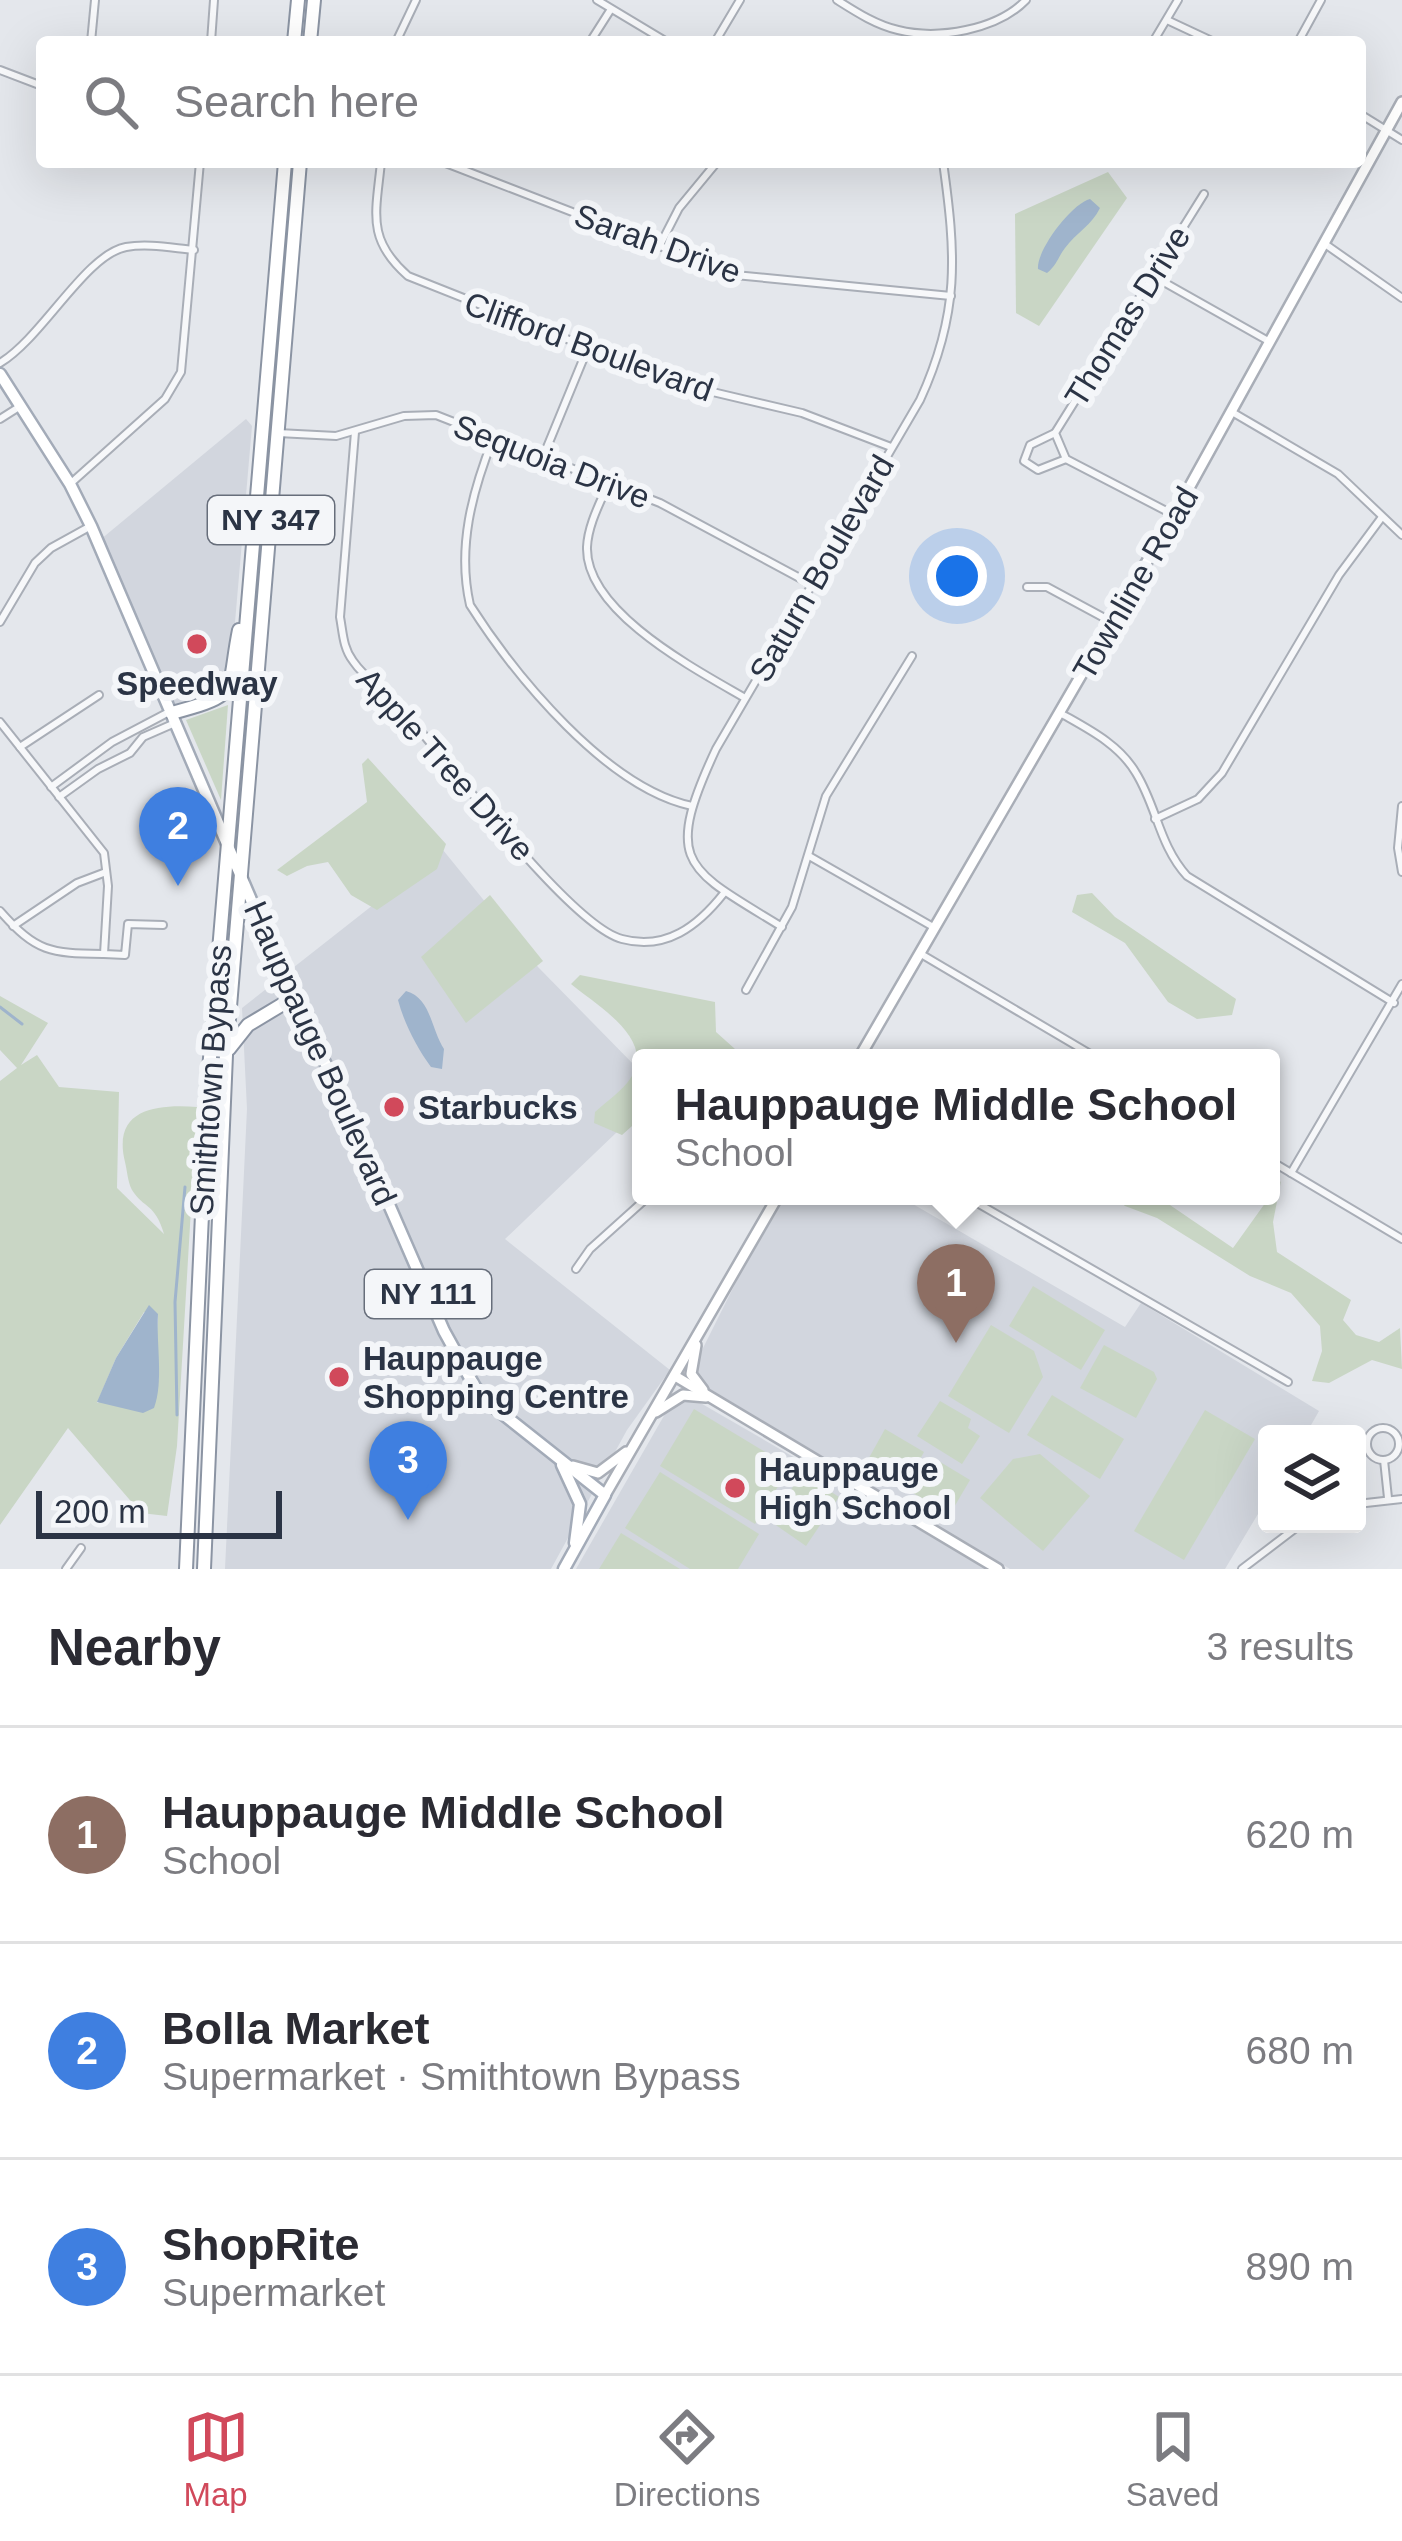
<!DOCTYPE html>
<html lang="en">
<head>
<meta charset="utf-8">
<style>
	:root { --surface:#fff; --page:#f7f7f7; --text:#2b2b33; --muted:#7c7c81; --line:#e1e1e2; --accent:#d1495b }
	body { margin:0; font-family:Arial,sans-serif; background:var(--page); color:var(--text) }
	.controls { position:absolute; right:36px; bottom:36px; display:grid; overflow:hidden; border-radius:12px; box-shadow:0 12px 48px #0002 }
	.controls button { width:108px; height:108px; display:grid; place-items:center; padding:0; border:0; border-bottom:3px solid var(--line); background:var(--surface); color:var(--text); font:60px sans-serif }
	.scale { position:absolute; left:36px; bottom:30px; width:246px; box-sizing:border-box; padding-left:12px; border:6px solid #2b3445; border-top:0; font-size:33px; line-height:42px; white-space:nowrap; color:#2b3445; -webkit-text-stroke:9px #f4f6f9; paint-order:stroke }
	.you { position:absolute; left:957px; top:576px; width:42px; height:42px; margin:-30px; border:9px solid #fff; border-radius:50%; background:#1a73e8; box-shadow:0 0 0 18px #1a73e833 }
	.badge { display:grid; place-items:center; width:78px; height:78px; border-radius:50%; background:var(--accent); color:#fff; font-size:39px; font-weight:700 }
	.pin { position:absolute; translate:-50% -99px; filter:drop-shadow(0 3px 6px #0008) }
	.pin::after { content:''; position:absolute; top:63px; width:42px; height:36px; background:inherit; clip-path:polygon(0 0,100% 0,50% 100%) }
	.popup { position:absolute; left:632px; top:1049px; width:648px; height:156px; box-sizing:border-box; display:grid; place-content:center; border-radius:12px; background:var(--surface); filter:drop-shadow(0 3px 9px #0005); font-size:39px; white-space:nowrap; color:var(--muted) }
	.popup b { font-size:45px; color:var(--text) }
	.popup::after { content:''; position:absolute; left:50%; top:100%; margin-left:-24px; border:24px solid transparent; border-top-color:var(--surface) }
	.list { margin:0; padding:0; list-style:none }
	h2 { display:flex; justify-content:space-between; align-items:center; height:156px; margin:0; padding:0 48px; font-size:51px }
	h2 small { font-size:39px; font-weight:400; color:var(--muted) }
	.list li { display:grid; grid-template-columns:78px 1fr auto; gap:36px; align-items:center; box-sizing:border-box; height:216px; padding:0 48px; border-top:3px solid var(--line) }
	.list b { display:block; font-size:45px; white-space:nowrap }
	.list p { margin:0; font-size:39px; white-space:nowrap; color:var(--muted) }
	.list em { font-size:39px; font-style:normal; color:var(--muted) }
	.icon { flex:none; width:66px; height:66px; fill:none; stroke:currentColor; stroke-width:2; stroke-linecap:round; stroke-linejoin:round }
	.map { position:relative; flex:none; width:1402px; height:1569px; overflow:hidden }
	.search { position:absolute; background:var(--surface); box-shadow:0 12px 48px #0002; left:36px; right:36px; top:36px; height:132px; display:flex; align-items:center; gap:30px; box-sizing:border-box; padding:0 42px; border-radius:12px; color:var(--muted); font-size:45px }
	.sheet { height:804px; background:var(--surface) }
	nav { display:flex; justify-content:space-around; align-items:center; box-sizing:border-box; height:168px; border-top:3px solid var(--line); background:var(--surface); font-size:33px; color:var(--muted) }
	nav a { display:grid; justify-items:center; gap:6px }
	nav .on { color:var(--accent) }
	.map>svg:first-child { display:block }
</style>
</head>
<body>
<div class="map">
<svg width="1402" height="1569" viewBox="0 0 1402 1569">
	<rect width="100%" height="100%" fill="#e4e7ec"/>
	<g fill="#d2d6de">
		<path d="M246 419 252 426 230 680 219 694 177 708 100 540Z"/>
		<path d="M443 850 538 967 641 1072V1109L505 1239 670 1370 627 1430 551 1569H225L247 1109 242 1008Z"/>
		<path d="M786 1196H899L1125 1327 1141 1303 1319 1411 1306 1434H1267V1499L1225 1569H1010L705 1386 695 1374 694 1366 741 1272Z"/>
		<path d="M688 1398 697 1401 987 1569H576L669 1407Z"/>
	</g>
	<g fill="#c9d6c5" fill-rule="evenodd">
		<path d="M1108 172 1127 198 1039 326 1016 313 1015 214Z"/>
		<path d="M228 705 221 800 186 720Z"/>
		<path d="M368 758 446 844 437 869 377 910 351 895 328 862 307 866 287 876 277 870 367 802 362 764Z"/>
		<path d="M1092 893 1115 917 1236 999 1232 1015 1197 1019 1168 1002 1125 943 1072 912 1077 895Z"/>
		<path d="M490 895 543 961 466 1023 421 957Z"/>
		<path d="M580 975 715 1002 716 1032 735 1049 732 1058H641V1118L622 1135 594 1123 595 1112C606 1102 622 1091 630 1079 658 1040 596 1005 571 984Z"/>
		<path d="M0 996 48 1023 21 1065 37 1055 59 1087 119 1092 117 1188 164 1234C155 1203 144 1209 132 1190 128 1183 127 1170 125 1162 112 1109 156 1104 197 1107L177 1446 167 1516 141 1513 68 1428 0 1525V1081L17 1068 0 1050ZM144 1312 158 1315 156 1351 159 1380 97 1403 116 1358Z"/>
		<path d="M1281 1181 1273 1222 1277 1252 1351 1300 1343 1320 1356 1335 1379 1342 1400 1328 1402 1369 1372 1360 1329 1383 1312 1381 1322 1351 1320 1326 1291 1293 1250 1276 1157 1218 1125 1206 1113 1196H1166L1167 1203 1233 1248Z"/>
		<path d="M1033 1286 1105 1330 1081 1370 1009 1326Z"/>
		<path d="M991 1325 1034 1351 1043 1377 1009 1433 948 1396Z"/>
		<path d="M1104 1345 1154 1372 1157 1379 1136 1418 1080 1388Z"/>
		<path d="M1052 1395 1124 1439 1100 1479 1027 1435Z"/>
		<path d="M940 1401 971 1419 968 1428 980 1436 962 1464 917 1436Z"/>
		<path d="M694 1409 790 1467 755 1524 660 1466Z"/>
		<path d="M1205 1410 1255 1439 1184 1560 1134 1531Z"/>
		<path d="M885 1429 924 1452 904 1488 865 1465Z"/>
		<path d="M1040 1454 1090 1496 1043 1551 980 1498 1013 1459Z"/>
		<path d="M932 1457 970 1480 950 1514 911 1492Z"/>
		<path d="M660 1472 759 1534 738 1569H690L625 1528Z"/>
		<path d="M802 1473 839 1497 806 1546 770 1521Z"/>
		<path d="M621 1533 680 1569H599Z"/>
	</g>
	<g fill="#9fb4cc">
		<path d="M1090 199 1100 208C1092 225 1076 233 1065 248 1058 257 1057 265 1047 273L1038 269C1036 251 1071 204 1090 199Z"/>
		<path d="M406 991C431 998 431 1029 444 1049L442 1069 431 1067C417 1048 404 1023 398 1000Z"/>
		<path d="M149 1305 158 1314C156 1344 164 1382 154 1408L143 1413 97 1402 116 1358Z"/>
	</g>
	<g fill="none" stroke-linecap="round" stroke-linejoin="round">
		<g stroke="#9fb4cc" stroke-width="3">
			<path d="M0 1007 22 1024"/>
			<path d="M177 1415 175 1302 185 1187"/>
		</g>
		<g stroke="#a9aeb7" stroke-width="10">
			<g id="street">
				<path d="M597 0 667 42"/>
				<path d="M837 0C856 12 876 25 898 30 938 40 997 30 1026 0"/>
				<path d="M1167 20 1214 42"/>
				<path d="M91 42 95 0"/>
				<path d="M211 42 214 0"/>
				<path d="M396 42 416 0"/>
				<path d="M590 42 611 9"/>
				<path d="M715 42 740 0"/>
				<path d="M1153 42 1178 0"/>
				<path d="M1298 42 1321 0"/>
				<path d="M0 70 42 86"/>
				<path d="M1360 114 1402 140"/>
				<path d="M381 162C376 213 366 239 408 276L683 385 802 413 891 447"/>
				<path d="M443 162 735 275 951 296"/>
				<path d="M1325 244 1402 298"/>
				<path d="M659 247 679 208 717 162"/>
				<path d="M1153 276 1270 342"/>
				<path d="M0 363C43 337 85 255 126 247 148 243 172 248 194 250"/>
				<path d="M1232 412 1338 474 1402 535"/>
				<path d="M0 419 19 407"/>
				<path d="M355 432 340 617C343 633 343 648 353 661 365 679 384 690 399 706 443 754 569 925 622 939 666 951 698 926 724 893"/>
				<path d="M278 433 336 436 404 416 436 415 660 503 809 583"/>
				<path d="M1055 433 1030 445 1024 461 1038 470 1066 459"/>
				<path d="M493 439C472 492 457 548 470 605 516 677 607 788 692 806"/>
				<path d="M543 457 587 350"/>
				<path d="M70 484 165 399 181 372 200 162"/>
				<path d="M608 484C600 503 588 525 587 547 585 612 697 670 745 698"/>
				<path d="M1174 515 1066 459 1055 433 1204 194"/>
				<path d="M1027 587H1047L1110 621"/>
				<path d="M0 622 35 563 51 548 89 527"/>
				<path d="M1060 713C1088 729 1119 744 1136 773 1157 807 1159 845 1187 876L1394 1003"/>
				<path d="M0 722 104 853 108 886 104 954 125 955 128 924 163 925"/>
				<path d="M20 747 99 695"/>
				<path d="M51 787 112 742 169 712"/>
				<path d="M59 797 98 769 130 753 143 737 175 723"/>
				<path d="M1402 806 1398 848 1402 872"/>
				<path d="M1155 819 1198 799 1222 773 1339 575 1382 517"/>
				<path d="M809 856 935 928"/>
				<path d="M0 911C37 953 50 953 104 954"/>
				<path d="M13 926 77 883 106 872"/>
				<path d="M782 927C686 868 662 865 716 749L920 400C960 313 956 255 943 162"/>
				<path d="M921 954 1097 1058"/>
				<path d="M746 990 792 907 826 796 912 656"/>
				<path d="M1271 1161 1402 1239"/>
				<path d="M1291 1173 1402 984"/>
				<path d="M965 1196 1288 1382"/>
				<path d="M576 1269 590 1249 649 1196"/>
				<circle cx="1383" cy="1444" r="16"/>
				<path d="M1384 1460 1388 1498"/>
				<path d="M1357 1504 1402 1499"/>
				<path d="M66 1569 81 1548"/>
				<path d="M1242 1569 1301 1524"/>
			</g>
		</g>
		<g stroke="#a9aeb7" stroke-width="14">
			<g id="secondary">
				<path d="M859 1058 1174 515 1402 102"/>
				<path d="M696 1345 691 1374 703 1390"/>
				<path d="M675 1376 998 1569"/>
				<path d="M656 1412 683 1395 706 1397"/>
				<path d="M573 1466 598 1473 626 1452"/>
				<path d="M605 1495 778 1196"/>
			</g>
		</g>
		<g stroke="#a3abb8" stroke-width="15">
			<g id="primary">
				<path d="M0 374 70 484 91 526 293 998 343 1099 444 1331 475 1387 494 1407 605 1495 564 1569"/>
				<path d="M562 1465 580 1504 575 1543"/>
			</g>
		</g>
		<g stroke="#8b94a3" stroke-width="16">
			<g id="highway">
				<path d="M294 42 298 0"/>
				<path d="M310 42 314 0"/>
				<path d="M172 713C242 694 226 695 239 630"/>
				<path d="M229 1049 248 1025 293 998"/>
				<path d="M186 1569 208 1082 285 162"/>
				<path d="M204 1569 226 1055 300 162"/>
			</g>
		</g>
		<use href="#street" stroke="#f7f8fa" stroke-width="6"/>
		<use href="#secondary" stroke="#fff" stroke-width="9"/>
		<use href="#primary" stroke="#fff" stroke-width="10"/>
		<use href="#highway" stroke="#fff" stroke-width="12"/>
	</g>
	<g fill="#d1495b" stroke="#f4f6f9" stroke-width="4.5">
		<circle cx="197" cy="644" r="12"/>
		<circle cx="394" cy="1107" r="12"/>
		<circle cx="339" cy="1377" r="12"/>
		<circle cx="735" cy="1488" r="12"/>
	</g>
	<g text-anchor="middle" stroke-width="12" stroke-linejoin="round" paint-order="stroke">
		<g fill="#f4f6f9" stroke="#676e7b" stroke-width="3">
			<rect x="208" y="496" width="126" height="48" rx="9"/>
			<rect x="365" y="1270" width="126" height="48" rx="9"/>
		</g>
		<g font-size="30" font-weight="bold" fill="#2b3445">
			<text x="271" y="530">NY 347</text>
			<text x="428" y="1304">NY 111</text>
		</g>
		<g font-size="33" fill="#2b3445" stroke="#f4f6f9">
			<text transform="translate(658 243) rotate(20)" y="12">Sarah Drive</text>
			<text transform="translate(1127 316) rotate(-58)" y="12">Thomas Drive</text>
			<text transform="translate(589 346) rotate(20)" y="12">Clifford Boulevard</text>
			<text transform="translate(552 461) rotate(21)" y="12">Sequoia Drive</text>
			<text transform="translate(821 568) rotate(-60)" y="12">Saturn Boulevard</text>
			<text transform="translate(1135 583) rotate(-60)" y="12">Townline Road</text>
			<text transform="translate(446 764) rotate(48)" y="12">Apple Tree Drive</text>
			<text transform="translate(321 1053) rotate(66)" y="12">Hauppauge Boulevard</text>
			<text transform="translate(210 1080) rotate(-86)" y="12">Smithtown Bypass</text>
		</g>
		<g font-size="33" font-weight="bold" fill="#2b3445" stroke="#f4f6f9" text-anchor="start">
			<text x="197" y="695" text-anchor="middle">Speedway</text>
			<text x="418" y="1119">Starbucks</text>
			<text x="363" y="1370">Hauppauge<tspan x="363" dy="38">Shopping Centre</tspan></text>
			<text x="759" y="1481">Hauppauge<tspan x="759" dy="38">High School</tspan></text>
		</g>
	</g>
</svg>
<div class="controls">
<button><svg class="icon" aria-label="layers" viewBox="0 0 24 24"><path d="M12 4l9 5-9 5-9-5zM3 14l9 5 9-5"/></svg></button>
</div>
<div class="scale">200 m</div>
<div class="you"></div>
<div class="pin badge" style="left:956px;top:1343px;background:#8d6e63">1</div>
<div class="popup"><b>Hauppauge Middle School</b>School</div>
<div class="pin badge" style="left:178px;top:886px;background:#3f7fe0">2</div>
<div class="pin badge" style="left:408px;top:1520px;background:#3f7fe0">3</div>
<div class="search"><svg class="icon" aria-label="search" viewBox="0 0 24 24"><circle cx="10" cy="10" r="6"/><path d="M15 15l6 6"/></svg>Search here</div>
</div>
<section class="sheet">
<h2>Nearby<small>3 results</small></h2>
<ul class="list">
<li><span class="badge" style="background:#8d6e63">1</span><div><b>Hauppauge Middle School</b><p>School</p></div><em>620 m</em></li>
<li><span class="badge" style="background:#3f7fe0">2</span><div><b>Bolla Market</b><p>Supermarket · Smithtown Bypass</p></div><em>680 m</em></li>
<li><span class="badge" style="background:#3f7fe0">3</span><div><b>ShopRite</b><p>Supermarket</p></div><em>890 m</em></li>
</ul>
</section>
<nav>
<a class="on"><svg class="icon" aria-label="map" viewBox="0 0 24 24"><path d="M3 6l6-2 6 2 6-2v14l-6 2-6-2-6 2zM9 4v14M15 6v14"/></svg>Map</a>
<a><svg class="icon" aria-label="directions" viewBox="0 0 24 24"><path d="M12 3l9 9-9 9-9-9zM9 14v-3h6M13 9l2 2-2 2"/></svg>Directions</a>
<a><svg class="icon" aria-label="saved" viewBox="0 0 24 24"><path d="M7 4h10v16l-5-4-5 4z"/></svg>Saved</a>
</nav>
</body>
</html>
